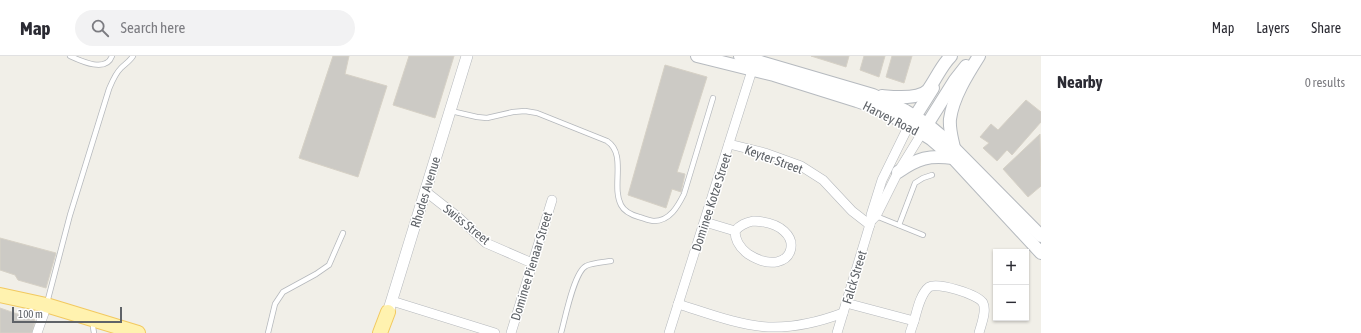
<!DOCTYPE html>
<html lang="en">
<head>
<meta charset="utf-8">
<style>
	:root { --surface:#fff; --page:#f2f2f3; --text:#2b2b33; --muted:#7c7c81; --line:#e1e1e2 }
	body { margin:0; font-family:"Asap Condensed",sans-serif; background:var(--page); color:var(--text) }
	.controls { position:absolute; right:12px; bottom:12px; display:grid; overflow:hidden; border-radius:0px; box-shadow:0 1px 3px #0004 }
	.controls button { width:36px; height:36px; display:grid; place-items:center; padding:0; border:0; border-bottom:1px solid var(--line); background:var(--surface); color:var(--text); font:20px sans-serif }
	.scale { position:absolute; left:12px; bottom:10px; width:110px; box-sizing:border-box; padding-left:4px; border:2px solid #5f6368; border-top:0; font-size:11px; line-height:14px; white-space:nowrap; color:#5f6368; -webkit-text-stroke:3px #fff; paint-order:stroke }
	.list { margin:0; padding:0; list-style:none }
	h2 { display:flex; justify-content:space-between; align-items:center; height:52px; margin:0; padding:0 16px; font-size:17px }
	h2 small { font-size:13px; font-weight:400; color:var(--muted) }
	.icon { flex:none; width:22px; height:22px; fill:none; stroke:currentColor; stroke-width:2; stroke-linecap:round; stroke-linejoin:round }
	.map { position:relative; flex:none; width:1041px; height:277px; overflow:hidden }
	header { display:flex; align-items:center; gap:24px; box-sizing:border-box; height:56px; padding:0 20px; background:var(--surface); border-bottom:1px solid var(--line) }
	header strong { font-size:19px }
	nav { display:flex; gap:22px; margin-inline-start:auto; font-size:14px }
	.search { width:280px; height:36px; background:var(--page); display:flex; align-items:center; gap:10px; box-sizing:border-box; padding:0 14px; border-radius:22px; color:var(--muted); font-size:15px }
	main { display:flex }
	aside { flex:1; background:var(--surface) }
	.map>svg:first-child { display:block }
</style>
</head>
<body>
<header>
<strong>Map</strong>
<div class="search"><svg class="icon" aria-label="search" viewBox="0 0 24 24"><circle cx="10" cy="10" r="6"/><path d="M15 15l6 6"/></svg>Search here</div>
<nav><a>Map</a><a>Layers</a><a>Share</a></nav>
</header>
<main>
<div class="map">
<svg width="1041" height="277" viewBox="0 0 1041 277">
	<rect width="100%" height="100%" fill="#f1efe8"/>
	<g fill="#cccac5" stroke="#d6d1c6">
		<path d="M333 0H349L345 18 387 30 358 121 299 102Z"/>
		<path d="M409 0H454L435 62 393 49Z"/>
		<path d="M811 0H849L846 11Z"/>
		<path d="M864 0H885L879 21 860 14Z"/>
		<path d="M892 0H912L904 27 886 21Z"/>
		<path d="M665 9 707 21 677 116 685 118 681 136 672 133 666 152 628 139Z"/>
		<path d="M1026 44 1041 56V66L1012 99 1007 94 997 105 983 92 989 87 980 81 991 68 998 74Z"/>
		<path d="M1040 78 1041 130 1028 141 1003 113Z"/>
		<path d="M0 182 56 197 46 232 18 224 15 219 0 214Z"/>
		<path d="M0 252 35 264 32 277H0Z"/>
	</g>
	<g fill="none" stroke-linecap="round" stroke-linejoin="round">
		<g stroke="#b5b8bc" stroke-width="6">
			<g id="service">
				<path d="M70 0C81 5 106 17 112 0"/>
				<path d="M451 55 477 61 487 62 513 56 525 55 537 57 607 85C627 98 611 130 621 149 624 155 632 159 639 161 643 162 649 165 654 165 670 165 678 150 684 138L713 42"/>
				<path d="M876 160 923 179"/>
				<path d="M899 169 915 127 923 122 932 119"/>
				<path d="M47 247 70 159 109 33C112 26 115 18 121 12 125 8 130 5 133 0"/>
				<path d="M93 271 94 277"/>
				<path d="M268 277 275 248 283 236 316 218 329 209 343 177"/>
				<path d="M561 277C565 263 574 216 586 210 591 207 605 206 611 205"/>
			</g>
		</g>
		<g stroke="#b5b8bc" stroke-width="10">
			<g id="minor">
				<path d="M729 88 765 97 801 110 823 124 852 155 870 169"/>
				<path d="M425 135 458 161 486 187 532 207"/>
				<path d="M872 164 876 160 898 116 922 77"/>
				<path d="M753 165C813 167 795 228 748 198 740 192 735 185 735 175 740 169 745 167 753 165Z"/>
				<path d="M705 166 735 175"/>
				<path d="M392 245 495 277"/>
				<path d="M846 247 914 265 910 277"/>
				<path d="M678 248C707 257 737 269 768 271 793 272 819 266 843 257"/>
				<path d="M914 265C917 255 920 238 929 231 937 226 978 238 983 247 987 255 981 269 979 277"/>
				<path d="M37 277 44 257"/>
				<path d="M511 277 552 144"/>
				<path d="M669 277 754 8"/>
				<path d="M837 277 871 165V159L882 124 909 69"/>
			</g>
		</g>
		<g stroke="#b5b8bc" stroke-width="12">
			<path id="tertiary" d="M386 263 467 0"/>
		</g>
		<g stroke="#b6babf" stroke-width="14">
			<g id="secondary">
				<path d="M697 0 774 19 857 45 874 51 909 69 931 83 953 102 1041 197"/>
				<path d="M740 0 873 39 906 55 927 68 945 83 1041 180"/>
				<path d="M882 40C893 41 919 44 928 34 936 23 941 10 951 0"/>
				<path d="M911 67 933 32"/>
				<path d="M923 75 955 24 966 10"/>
				<path d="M954 92C952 82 949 73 950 63 953 41 967 19 979 0"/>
				<path d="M898 116C918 102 929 99 953 102"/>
			</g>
		</g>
		<g stroke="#f2c960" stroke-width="16">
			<g id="primary">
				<path d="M0 239 46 249 138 277"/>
				<path d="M380 277 388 256"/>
			</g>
		</g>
		<use href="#service" stroke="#fff" stroke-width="4.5"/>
		<use href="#minor" stroke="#fff" stroke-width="9"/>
		<use href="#tertiary" stroke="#fff" stroke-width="11"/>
		<use href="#secondary" stroke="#fff" stroke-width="12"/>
		<use href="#primary" stroke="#fff2af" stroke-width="14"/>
	</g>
	<g text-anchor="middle" stroke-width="3" stroke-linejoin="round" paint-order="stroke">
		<g font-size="13" fill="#5f6368" stroke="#fff">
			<text transform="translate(891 62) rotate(27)" y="5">Harvey Road</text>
			<text transform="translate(774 103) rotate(20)" y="5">Keyter Street</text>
			<text transform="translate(425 136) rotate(-73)" y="5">Rhodes Avenue</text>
			<text transform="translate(711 146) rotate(-72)" y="5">Dominee Kotze Street</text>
			<text transform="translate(467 168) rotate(39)" y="5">Swiss Street</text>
			<text transform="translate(531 210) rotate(-73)" y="5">Dominee Pienaar Street</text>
			<text transform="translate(854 221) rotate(-73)" y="5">Falck Street</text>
		</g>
	</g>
</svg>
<div class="controls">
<button>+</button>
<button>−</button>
</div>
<div class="scale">100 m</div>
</div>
<aside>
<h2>Nearby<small>0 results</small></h2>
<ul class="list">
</ul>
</aside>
</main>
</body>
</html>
